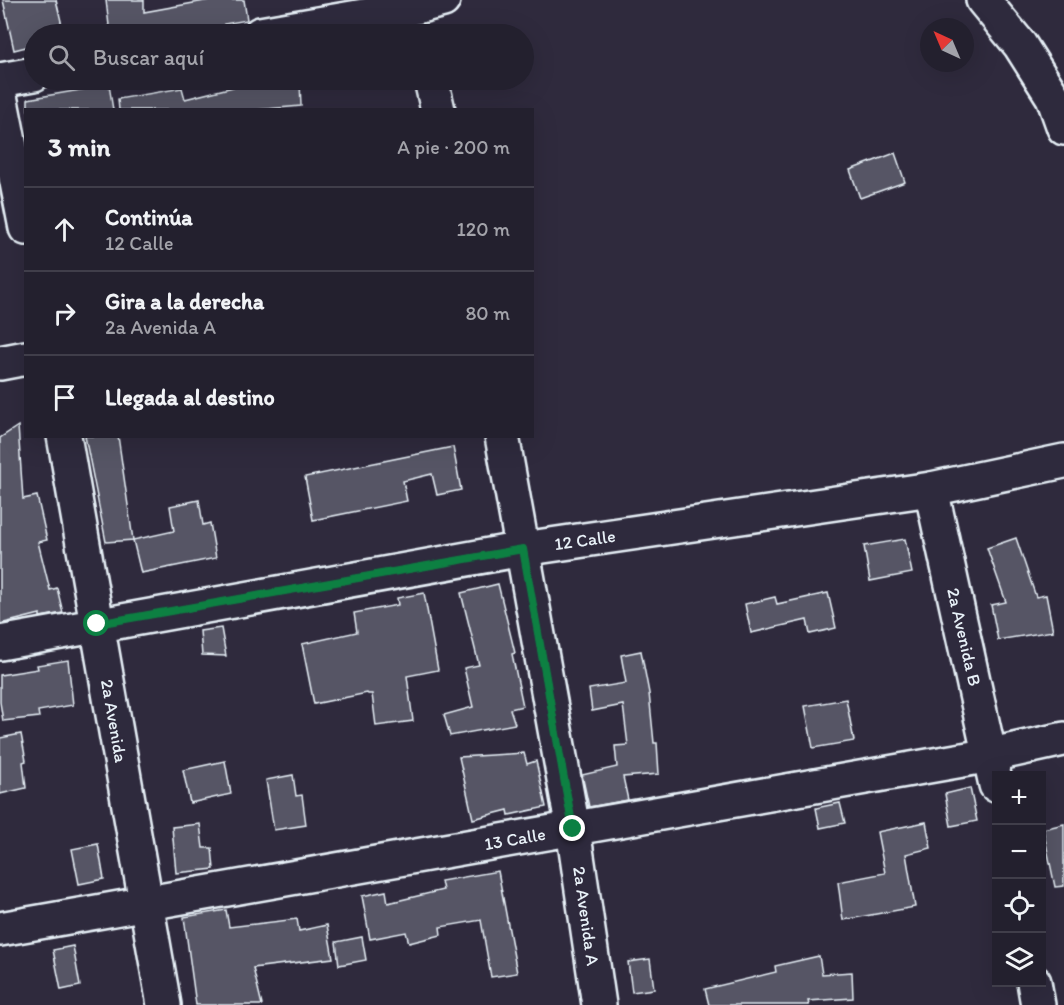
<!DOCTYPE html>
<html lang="es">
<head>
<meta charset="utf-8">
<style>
	:root { --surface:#23202e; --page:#2f2d3a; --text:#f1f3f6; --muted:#a3a3aa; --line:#403e4a }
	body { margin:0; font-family:Itim,sans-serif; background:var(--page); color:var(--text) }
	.controls { position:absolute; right:18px; bottom:18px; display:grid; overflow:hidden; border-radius:0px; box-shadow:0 6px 24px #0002 }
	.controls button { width:54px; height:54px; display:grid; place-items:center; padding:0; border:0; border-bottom:2px solid var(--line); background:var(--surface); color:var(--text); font:30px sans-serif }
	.compass { position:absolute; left:920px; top:18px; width:54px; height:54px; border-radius:50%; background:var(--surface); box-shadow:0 6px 24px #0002; rotate:316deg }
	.stop { position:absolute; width:18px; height:18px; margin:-14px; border:4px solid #0b8043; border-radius:50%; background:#fff }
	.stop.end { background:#0b8043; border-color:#fff; box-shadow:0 2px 6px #0008 }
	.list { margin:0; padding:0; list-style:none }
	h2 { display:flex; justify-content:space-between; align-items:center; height:78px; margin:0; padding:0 24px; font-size:26px }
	h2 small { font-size:20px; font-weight:400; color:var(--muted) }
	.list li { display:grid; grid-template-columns:39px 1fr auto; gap:18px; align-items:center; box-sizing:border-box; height:84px; padding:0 24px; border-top:2px solid var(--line) }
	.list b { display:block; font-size:22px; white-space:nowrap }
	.list p { margin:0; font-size:20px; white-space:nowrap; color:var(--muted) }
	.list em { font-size:20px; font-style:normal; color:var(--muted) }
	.icon { flex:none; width:33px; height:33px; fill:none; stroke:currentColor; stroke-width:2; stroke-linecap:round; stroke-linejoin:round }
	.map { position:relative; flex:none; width:1064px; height:1005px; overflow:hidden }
	.search { position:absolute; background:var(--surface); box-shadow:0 6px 24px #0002; left:24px; top:24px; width:510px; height:66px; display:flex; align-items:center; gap:15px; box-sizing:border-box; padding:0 21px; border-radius:33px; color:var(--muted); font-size:22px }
	.panel { position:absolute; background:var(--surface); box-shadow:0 6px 24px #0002; left:24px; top:108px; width:510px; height:330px; border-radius:0px }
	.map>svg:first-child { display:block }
</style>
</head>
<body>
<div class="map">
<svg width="1064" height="1005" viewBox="0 0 1064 1005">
	<rect width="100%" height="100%" fill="#2f2a3d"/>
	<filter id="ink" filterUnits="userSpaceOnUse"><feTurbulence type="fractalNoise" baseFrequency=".0167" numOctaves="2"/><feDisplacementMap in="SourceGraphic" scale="12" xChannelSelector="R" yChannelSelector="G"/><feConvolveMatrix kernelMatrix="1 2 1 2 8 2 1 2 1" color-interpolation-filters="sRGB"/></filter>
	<g filter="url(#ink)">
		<g fill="#575565" stroke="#e8f1f8" stroke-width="1.5">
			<path d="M3 0H56L64 34H34V45L14 50Z"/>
			<path d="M106 0H144V12L210 0H244L247 20 224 24 226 32 210 34H110Z"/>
			<path d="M261 80 262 85 300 82 301 106 255 110H119L118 99 182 88 185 99Z"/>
			<path d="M109 85 113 110H28V99Z"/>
			<path d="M895 153 905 182 860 198 850 170Z"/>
			<path d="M18 426 23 499 37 496 47 540 38 542 50 590 57 588 63 613 40 617V614L0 624V438Z"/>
			<path d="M85 436H118L133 540 106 542Z"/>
			<path d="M453 447 461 490 437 495 432 474 403 481 407 501 313 520 305 477Z"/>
			<path d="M199 500 203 525 210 523 216 558 141 573 133 540 174 531 170 506Z"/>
			<path d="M1016 538 1036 597 1046 595 1053 631 998 640 991 605 1006 602 987 548Z"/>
			<path d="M905 539 912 573 870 581 864 546Z"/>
			<path d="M498 584 515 653 512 654 523 706 510 709 515 724 450 736 444 715 473 707 464 668 479 665 461 593Z"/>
			<path d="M424 593 438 670 407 676 413 721 376 726 372 694H368L367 693 314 704 302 644 357 632 354 613 398 605 397 598Z"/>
			<path d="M828 593 836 628 810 634 807 620 751 633 745 604 775 597 777 604Z"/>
			<path d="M221 628 226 656 202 655 200 631Z"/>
			<path d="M641 651 649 693 654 743H657L659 774 623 777 628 800 589 807 582 775 617 767 615 746 628 745 623 705 592 711 589 689 626 683 621 655Z"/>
			<path d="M68 660 73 705 38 711 39 717 3 721 0 702V675L38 669 37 665Z"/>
			<path d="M846 699 854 741 813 748 805 706Z"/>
			<path d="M21 734 26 761 23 762 26 788 0 794V738Z"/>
			<path d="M524 753 527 764 536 761 546 807 509 815 508 810 473 819 459 757Z"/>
			<path d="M225 761 231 794 190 803 183 770Z"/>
			<path d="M293 775 296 796 302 795 306 825 274 830 266 780Z"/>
			<path d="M970 788 977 821 951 826 945 794Z"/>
			<path d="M840 803 845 823 820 828 816 808Z"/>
			<path d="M926 822 931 848 906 854 915 907 843 920 838 882 885 873 877 832Z"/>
			<path d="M200 824 203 848H212L214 869 176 873 172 827Z"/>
			<path d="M1064 824V886L1055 887 1043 829Z"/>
			<path d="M98 844 104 879 79 884 72 849Z"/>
			<path d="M498 871 517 973 491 977 481 920 440 927 441 935 409 943 406 932 370 939 362 896 386 891 388 903 443 890 441 881Z"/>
			<path d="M226 910 229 927 297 919 299 931 327 925 333 958 253 968 262 1005H196L184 917Z"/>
			<path d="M362 937 366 960 339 965 336 942Z"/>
			<path d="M73 946 80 986 61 990 53 950Z"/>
			<path d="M819 956 822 974 852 972 853 998 808 1001 809 1005H709L705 989 776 972 775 966Z"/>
			<path d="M650 959 654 989 632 992 628 962Z"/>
		</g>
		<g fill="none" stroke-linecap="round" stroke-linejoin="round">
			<g stroke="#e8f1f8" stroke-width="38">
				<g id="minor">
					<path d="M983 0 1020 45 1053 97 1064 128"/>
					<path d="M260 34 416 7 443 0"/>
					<path d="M0 80 34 74"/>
					<path d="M431 80 438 110"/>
					<path d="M0 96 26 228"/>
					<path d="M0 363 26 358"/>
					<path d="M64 436 164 1005"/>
					<path d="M502 436 573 829 599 1005"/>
					<path d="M931 489 996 785"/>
					<path d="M0 643 523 549 931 489 1064 461"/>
					<path d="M0 929 991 755 1064 739"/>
					<path d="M1034 982 1038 1005"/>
				</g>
			</g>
			<use href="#minor" stroke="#2f2a3d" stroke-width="33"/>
		</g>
	</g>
	<g fill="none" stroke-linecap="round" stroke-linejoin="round" filter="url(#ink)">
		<path stroke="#0b8043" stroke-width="8" d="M97 624 523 549 573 829"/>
	</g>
	<g text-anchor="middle" stroke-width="4.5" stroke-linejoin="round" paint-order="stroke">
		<g font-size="18" fill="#e8f1f8" stroke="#2f2a3d">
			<text transform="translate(585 540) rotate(-8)" y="6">12 Calle</text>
			<text transform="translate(964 637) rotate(77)" y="6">2a Avenida B</text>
			<text transform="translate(114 721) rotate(80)" y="6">2a Avenida</text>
			<text transform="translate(515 839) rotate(-10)" y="6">13 Calle</text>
			<text transform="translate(586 916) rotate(82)" y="6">2a Avenida A</text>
		</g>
	</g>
</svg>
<div class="controls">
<button>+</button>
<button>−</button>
<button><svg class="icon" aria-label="locate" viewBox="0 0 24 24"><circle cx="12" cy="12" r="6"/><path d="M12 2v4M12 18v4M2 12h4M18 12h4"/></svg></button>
<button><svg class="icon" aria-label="layers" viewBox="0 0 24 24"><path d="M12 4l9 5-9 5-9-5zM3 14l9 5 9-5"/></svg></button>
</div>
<svg class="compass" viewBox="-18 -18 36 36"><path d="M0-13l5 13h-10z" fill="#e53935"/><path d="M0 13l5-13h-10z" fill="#a3a3aa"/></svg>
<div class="stop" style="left:97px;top:624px"></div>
<div class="stop end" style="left:573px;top:829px"></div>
<div class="search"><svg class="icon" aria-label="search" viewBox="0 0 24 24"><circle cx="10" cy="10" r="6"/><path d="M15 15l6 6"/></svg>Buscar aquí</div>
<section class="panel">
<h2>3 min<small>A pie · 200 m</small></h2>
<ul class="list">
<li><svg class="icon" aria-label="ahead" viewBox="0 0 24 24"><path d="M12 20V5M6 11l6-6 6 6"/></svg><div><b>Continúa</b><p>12 Calle</p></div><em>120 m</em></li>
<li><svg class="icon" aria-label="right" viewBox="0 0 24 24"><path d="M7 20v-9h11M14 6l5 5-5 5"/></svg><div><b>Gira a la derecha</b><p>2a Avenida A</p></div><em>80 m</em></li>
<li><svg class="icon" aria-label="arrive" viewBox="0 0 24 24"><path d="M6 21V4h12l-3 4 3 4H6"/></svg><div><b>Llegada al destino</b></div></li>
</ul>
</section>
</div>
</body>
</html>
